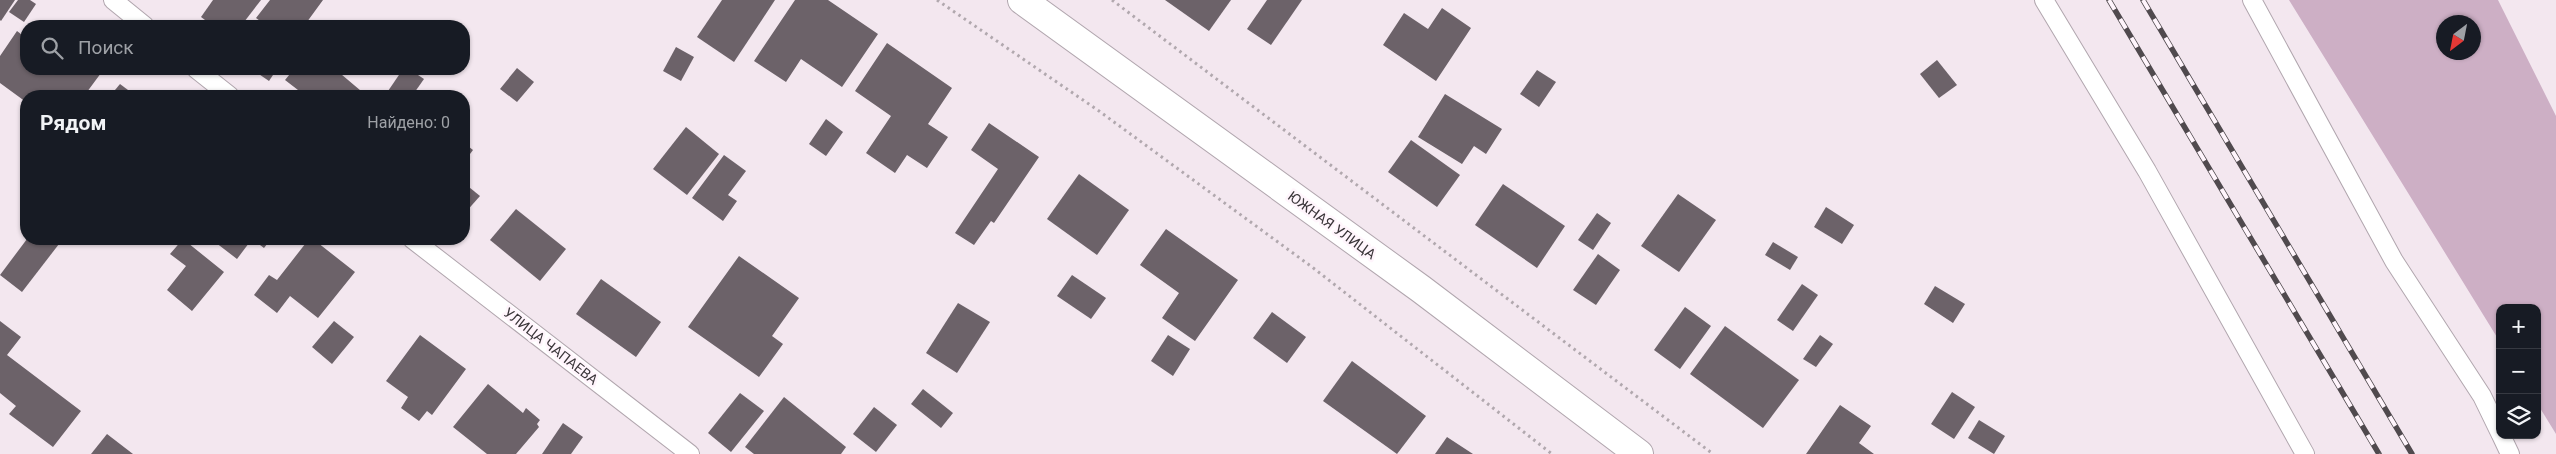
<!DOCTYPE html>
<html lang="ru">
<head>
<meta charset="utf-8">
<style>
	:root { --surface:#171b24; --page:#20242c; --text:#f1f3f6; --muted:#9ea1a6; --line:#363941 }
	body { margin:0; font-family:Roboto,sans-serif; background:var(--page); color:var(--text) }
	.controls { position:absolute; right:15px; bottom:15px; display:grid; overflow:hidden; border-radius:10px; box-shadow:0 1px 4px #0004 }
	.controls button { width:45px; height:45px; display:grid; place-items:center; padding:0; border:0; border-bottom:1px solid var(--line); background:var(--surface); color:var(--text); font:25px sans-serif }
	.compass { position:absolute; left:2436px; top:15px; width:45px; height:45px; border-radius:50%; background:var(--surface); box-shadow:0 1px 4px #0004; rotate:212deg }
	.list { margin:0; padding:0; list-style:none }
	h2 { display:flex; justify-content:space-between; align-items:center; height:65px; margin:0; padding:0 20px; font-size:21px }
	h2 small { font-size:16px; font-weight:400; color:var(--muted) }
	.icon { flex:none; width:28px; height:28px; fill:none; stroke:currentColor; stroke-width:2; stroke-linecap:round; stroke-linejoin:round }
	.map { position:relative; flex:none; width:2556px; height:454px; overflow:hidden }
	.search { position:absolute; background:var(--surface); box-shadow:0 1px 4px #0004; left:20px; top:20px; width:450px; height:55px; display:flex; align-items:center; gap:12px; box-sizing:border-box; padding:0 18px; border-radius:20px; color:var(--muted); font-size:19px }
	.panel { position:absolute; background:var(--surface); box-shadow:0 1px 4px #0004; left:20px; top:90px; width:450px; height:155px; border-radius:20px }
	.map>svg:first-child { display:block }
</style>
</head>
<body>
<div class="map">
<svg width="2556" height="454" viewBox="0 0 2556 454">
	<rect width="100%" height="100%" fill="#f3e7ef"/>
	<path fill="#cdafc5" fill-rule="evenodd" d="M2289 0H2498L2556 116V434L2537 403V308H2500V342ZM2444 22H2474V52H2444Z"/>
	<g fill="#6c6269">
		<path d="M0 0H15L1 21 0 20Z"/>
		<path d="M18 0H30L36 4 24 22 9 12Z"/>
		<path d="M213 0H261L241 26H213L201 17Z"/>
		<path d="M270 0H323L304 26H284L280 23 278 26H267L256 18Z"/>
		<path d="M722 0H775L734 62 697 37Z"/>
		<path d="M795 0H828L878 34 842 87 801 59 786 82 754 61Z"/>
		<path d="M1165 0H1231L1209 31Z"/>
		<path d="M1267 0H1302L1271 45 1247 29Z"/>
		<path d="M1442 8 1471 28 1436 81 1383 45 1404 13 1428 29Z"/>
		<path d="M17 31 26 38V69H104L84 96H26V102L0 83V56Z"/>
		<path d="M887 43 952 88 928 124 948 137 927 168 907 155 895 173 866 153 891 116 855 91Z"/>
		<path d="M676 47 694 57 681 81 663 71Z"/>
		<path d="M1937 60 1957 85 1939 98 1920 74Z"/>
		<path d="M517 68 534 82 517 102 500 89Z"/>
		<path d="M254 69H277L269 81 253 70Z"/>
		<path d="M294 69H335L367 96H293L298 90 285 80Z"/>
		<path d="M403 69H409L424 79 412 96H390L386 94Z"/>
		<path d="M1537 70 1556 82 1539 107 1520 94Z"/>
		<path d="M120 84 136 96H110Z"/>
		<path d="M1445 94 1502 129 1486 154 1474 146 1462 164 1418 137Z"/>
		<path d="M826 119 843 132 826 156 809 144Z"/>
		<path d="M989 123 1039 157 994 223 991 221 974 245 955 233 998 169 971 150Z"/>
		<path d="M686 127 719 154 687 195 653 169Z"/>
		<path d="M1411 140 1460 175 1437 207 1388 172Z"/>
		<path d="M464 143 473 150 464 162Z"/>
		<path d="M724 155 746 171 728 195 737 201 723 221 692 198Z"/>
		<path d="M1079 174 1129 210 1097 255 1047 219Z"/>
		<path d="M464 183 480 196 464 214Z"/>
		<path d="M1503 184 1565 226 1537 268 1475 225Z"/>
		<path d="M1678 194 1716 220 1679 272 1641 246Z"/>
		<path d="M1826 207 1854 225 1842 244 1814 227Z"/>
		<path d="M516 209 566 249 540 281 490 240Z"/>
		<path d="M1597 213 1611 223 1593 250 1578 240Z"/>
		<path d="M1166 229 1238 280 1195 341 1162 318 1179 293 1140 265Z"/>
		<path d="M27 239H52L59 244 22 292 0 275Z"/>
		<path d="M183 239 224 272 192 311 167 290 186 266 170 254Z"/>
		<path d="M211 239H271L264 248 252 239 237 259Z"/>
		<path d="M309 239H313L355 272 318 318 290 296 277 313 254 295 269 275 277 280Z"/>
		<path d="M1773 242 1798 257 1790 270 1765 255Z"/>
		<path d="M1598 254 1620 270 1596 305 1573 290Z"/>
		<path d="M739 256 799 298 772 336 783 344 759 377 688 327Z"/>
		<path d="M1072 275 1106 298 1091 319 1057 296Z"/>
		<path d="M601 279 661 322 636 357 576 314Z"/>
		<path d="M1802 284 1818 295 1793 331 1777 320Z"/>
		<path d="M1935 286 1965 304 1953 323 1924 304Z"/>
		<path d="M958 303 990 322 957 373 926 353Z"/>
		<path d="M1685 307 1711 326 1680 369 1654 350Z"/>
		<path d="M1272 312 1306 337 1287 363 1253 338Z"/>
		<path d="M0 321 21 337 7 355 81 411 53 447 9 414 16 406 0 393Z"/>
		<path d="M334 321 354 337 332 364 312 347Z"/>
		<path d="M1725 326 1799 380 1763 428 1690 374Z"/>
		<path d="M420 335 466 369 432 415 427 411 419 421 401 408 408 397 386 381Z"/>
		<path d="M1168 335 1190 349 1173 376 1151 361Z"/>
		<path d="M1820 335 1833 344 1816 367 1803 359Z"/>
		<path d="M1352 361 1426 416 1397 454 1323 401Z"/>
		<path d="M488 384 523 413 526 408 540 420 537 424 539 427 516 454H487L453 427Z"/>
		<path d="M923 389 953 413 941 428 911 404Z"/>
		<path d="M1952 392 1975 407 1954 439 1931 424Z"/>
		<path d="M740 393 764 411 731 452 708 433Z"/>
		<path d="M784 397 846 447 841 454H754L745 447Z"/>
		<path d="M1840 405 1871 426 1859 443 1874 454H1806Z"/>
		<path d="M874 407 897 425 876 452 853 434Z"/>
		<path d="M1979 420 2005 436 1994 454 1968 438Z"/>
		<path d="M563 423 583 437 571 454H542Z"/>
		<path d="M107 434 133 454H91Z"/>
		<path d="M1447 437 1473 454H1435Z"/>
	</g>
	<g fill="none" stroke-linecap="round" stroke-linejoin="round">
		<g stroke="#b1a6ae" stroke-width="20">
			<g id="service">
				<path d="M113 0 145 26"/>
				<path d="M2044 0 2147 171 2305 454"/>
				<path d="M2252 0 2394 261 2482 396 2500 433"/>
				<path d="M196 69 230 96"/>
				<path d="M412 239 690 454"/>
				<path d="M2501 435 2510 454"/>
			</g>
		</g>
		<g stroke="#b1a6ae" stroke-width="30">
			<path id="tertiary" d="M1022 0 1421 289 1639 454"/>
		</g>
		<g stroke="#b1a8ae" stroke-width="3" stroke-dasharray="2.5 4" stroke-linecap="butt">
			<path d="M937 0 1099 111 1312 267 1552 454"/>
			<path d="M1112 0 1713 454"/>
		</g>
		<use href="#service" stroke="#fff" stroke-width="18"/>
		<use href="#tertiary" stroke="#fff" stroke-width="28"/>
		<g stroke="#504a4e" stroke-width="5.5">
			<g id="rail">
				<path d="M2109 0 2379 454"/>
				<path d="M2143 0 2412 454"/>
			</g>
		</g>
		<use href="#rail" stroke="#fff5fc" stroke-width="4" stroke-dasharray="11" stroke-linecap="butt"/>
	</g>
	<g text-anchor="middle" stroke-width="5" stroke-linejoin="round" paint-order="stroke">
		<g font-size="14" fill="#3a3539" stroke="#fff5fc">
			<text transform="translate(1332 225) rotate(36)" y="5">ЮЖНАЯ УЛИЦА</text>
			<text transform="translate(551 346) rotate(38)" y="5">УЛИЦА ЧАПАЕВА</text>
		</g>
	</g>
</svg>
<div class="controls">
<button>+</button>
<button>−</button>
<button><svg class="icon" aria-label="layers" viewBox="0 0 24 24"><path d="M12 4l9 5-9 5-9-5zM3 14l9 5 9-5"/></svg></button>
</div>
<svg class="compass" viewBox="-18 -18 36 36"><path d="M0-13l5 13h-10z" fill="#e53935"/><path d="M0 13l5-13h-10z" fill="#9ea1a6"/></svg>
<div class="search"><svg class="icon" aria-label="search" viewBox="0 0 24 24"><circle cx="10" cy="10" r="6"/><path d="M15 15l6 6"/></svg>Поиск</div>
<section class="panel">
<h2>Рядом<small>Найдено: 0</small></h2>
<ul class="list">
</ul>
</section>
</div>
</body>
</html>
